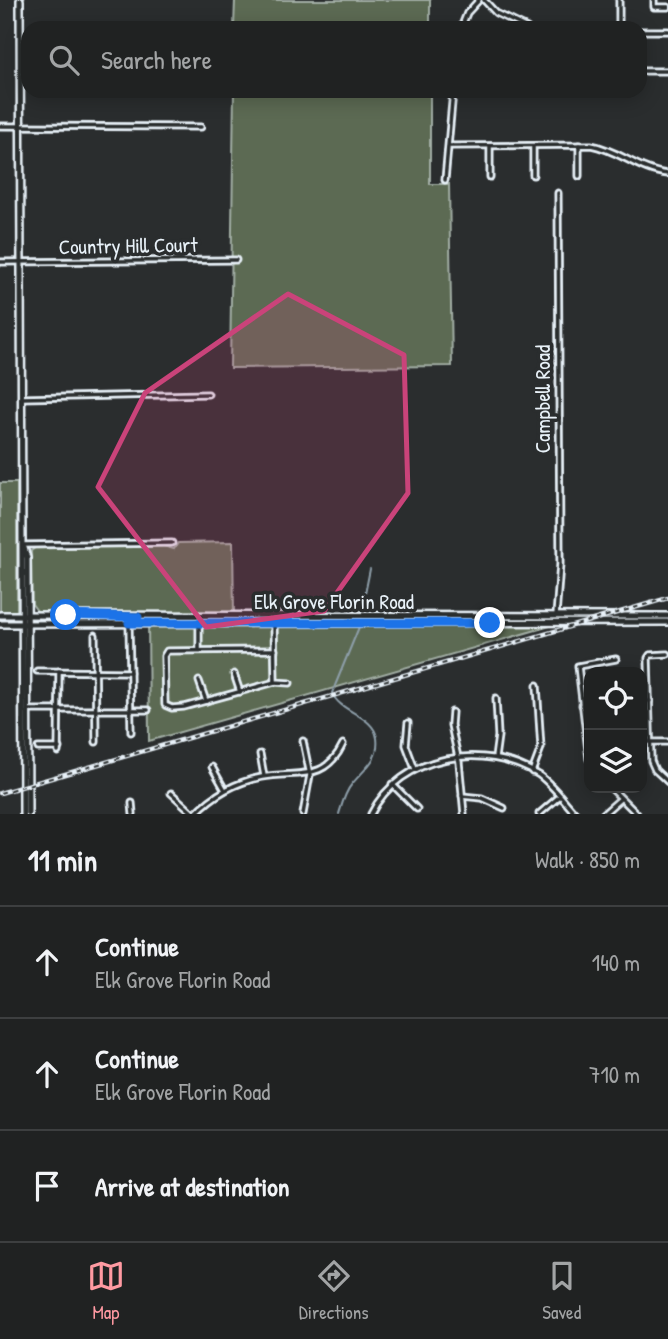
<!DOCTYPE html>
<html lang="en">
<head>
<meta charset="utf-8">
<style>
	:root { --surface:#202222; --page:#282a2a; --text:#f1f3f6; --muted:#a2a4a5; --line:#3d3f40; --accent:#ff9aa2 }
	body { margin:0; font-family:"Patrick Hand",sans-serif; background:var(--page); color:var(--text) }
	.controls { position:absolute; right:21px; bottom:21px; display:grid; overflow:hidden; border-radius:14px; box-shadow:0 4px 18px #0003 }
	.controls button { width:63px; height:63px; display:grid; place-items:center; padding:0; border:0; border-bottom:2px solid var(--line); background:var(--surface); color:var(--text); font:35px sans-serif }
	.stop { position:absolute; width:21px; height:21px; margin:-16px; border:5px solid #1a73e8; border-radius:50%; background:#fff }
	.stop.end { background:#1a73e8; border-color:#fff; box-shadow:0 2px 7px #0008 }
	.list { margin:0; padding:0; list-style:none }
	h2 { display:flex; justify-content:space-between; align-items:center; height:91px; margin:0; padding:0 28px; font-size:30px }
	h2 small { font-size:23px; font-weight:400; color:var(--muted) }
	.list li { display:grid; grid-template-columns:46px 1fr auto; gap:21px; align-items:center; box-sizing:border-box; height:112px; padding:0 28px; border-top:2px solid var(--line) }
	.list b { display:block; font-size:26px; white-space:nowrap }
	.list p { margin:0; font-size:23px; white-space:nowrap; color:var(--muted) }
	.list em { font-size:23px; font-style:normal; color:var(--muted) }
	.icon { flex:none; width:38px; height:38px; fill:none; stroke:currentColor; stroke-width:2; stroke-linecap:round; stroke-linejoin:round }
	.map { position:relative; flex:none; width:668px; height:814px; overflow:hidden }
	.search { position:absolute; background:var(--surface); box-shadow:0 4px 18px #0003; left:21px; right:21px; top:21px; height:77px; display:flex; align-items:center; gap:18px; box-sizing:border-box; padding:0 24px; border-radius:21px; color:var(--muted); font-size:26px }
	.sheet { height:427px; background:var(--surface) }
	nav { display:flex; justify-content:space-around; align-items:center; box-sizing:border-box; height:98px; border-top:2px solid var(--line); background:var(--surface); font-size:19px; color:var(--muted) }
	nav a { display:grid; justify-items:center; gap:4px }
	nav .on { color:var(--accent) }
	.map>svg:first-child { display:block }
</style>
</head>
<body>
<div class="map">
<svg width="668" height="814" viewBox="0 0 668 814">
	<rect width="100%" height="100%" fill="#2a2d2e"/>
	<filter id="ink" filterUnits="userSpaceOnUse"><feTurbulence type="fractalNoise" baseFrequency=".0143" numOctaves="2"/><feDisplacementMap in="SourceGraphic" scale="14" xChannelSelector="R" yChannelSelector="G"/><feConvolveMatrix kernelMatrix="1 2 1 2 8 2 1 2 1" color-interpolation-filters="sRGB"/></filter>
	<g filter="url(#ink)">
		<g fill="#5c6a52" stroke="#a2aea5" stroke-width="2">
			<path d="M235 0H430V28H234Z"/>
			<path d="M234 91H430V184H449L452 366 230 368Z"/>
			<rect x="0" y="483" width="17" height="129"/>
			<path d="M233 542 234 616 592 614 149 741 148 613 37 611 32 604 31 551 35 548 163 546 174 549 178 543Z"/>
		</g>
		<g fill="none" stroke-linecap="round" stroke-linejoin="round">
			<g stroke="#8d9ea9" stroke-width="2">
				<path d="M361 614 370 569"/>
				<path d="M339 814C342 804 345 792 352 784 364 769 380 760 377 738 374 715 340 713 332 693L359 627"/>
			</g>
			<g stroke="#e8f1f8" stroke-width="9">
				<g id="minor">
					<path d="M484 0 496 13 527 28"/>
					<path d="M619 0V28"/>
					<path d="M654 0V7H668"/>
					<path d="M461 28 467 13 479 0"/>
					<path d="M640 31H668"/>
					<path d="M640 71H668"/>
					<path d="M498 93V91"/>
					<path d="M0 126 201 127"/>
					<path d="M579 145V176"/>
					<path d="M450 146 591 145C619 150 639 171 668 174"/>
					<path d="M533 146V175"/>
					<path d="M490 177V146"/>
					<path d="M445 180 453 91"/>
					<path d="M0 262 236 260"/>
					<path d="M22 398 208 394"/>
					<path d="M23 545 172 543"/>
					<path d="M556 616 560 564 558 193"/>
					<path d="M129 623 131 732"/>
					<path d="M199 624V650"/>
					<path d="M274 624 275 682 290 683"/>
					<path d="M95 635 96 742"/>
					<path d="M275 650 167 651 164 656 165 705 172 708 184 707 275 682"/>
					<path d="M668 654 650 655 648 658 651 761 655 770 668 782"/>
					<path d="M37 671 130 672"/>
					<path d="M234 674 240 692"/>
					<path d="M199 681 206 701"/>
					<path d="M642 701H650"/>
					<path d="M582 705 589 704"/>
					<path d="M29 710H148"/>
					<path d="M452 712 451 725 459 762 464 814"/>
					<path d="M408 723 406 745 415 769"/>
					<path d="M303 741 310 775 303 814"/>
					<path d="M642 742H668"/>
					<path d="M38 748H59"/>
					<path d="M58 752 59 671"/>
					<path d="M260 754 264 776"/>
					<path d="M495 758 498 736 496 698"/>
					<path d="M589 759 578 666 616 659"/>
					<path d="M212 767 225 790"/>
					<path d="M532 772 541 748 537 685"/>
					<path d="M392 784 417 809"/>
					<path d="M611 788 637 814"/>
					<path d="M171 793 194 814"/>
					<path d="M462 796 482 798 504 808"/>
					<path d="M132 803 133 814"/>
					<path d="M195 814C213 795 236 782 262 777 296 770 324 784 343 744"/>
					<path d="M371 814C400 754 485 741 539 775 553 785 564 801 576 814"/>
					<path d="M539 814 560 796"/>
					<path d="M603 814 620 799"/>
				</g>
			</g>
			<g stroke="#e8f1f8" stroke-width="10">
				<g id="major">
					<path d="M20 0 23 814"/>
					<path d="M24 548 27 558 28 814"/>
					<path d="M0 615 668 616"/>
					<path d="M0 624 668 622"/>
				</g>
			</g>
			<use href="#minor" stroke="#2a2d2e" stroke-width="3.5"/>
			<use href="#major" stroke="#2a2d2e" stroke-width="5"/>
			<g stroke="#e8f1f8" stroke-width="4.5">
				<path id="rail" d="M0 793 668 598"/>
			</g>
			<use href="#rail" stroke="#2a2d2e" stroke-width="2" stroke-dasharray="5" stroke-linecap="butt"/>
		</g>
	</g>
	<g fill="none" stroke-linecap="round" stroke-linejoin="round" filter="url(#ink)">
		<path stroke="#1a73e8" stroke-width="9" d="M66 615 138 617 129 623H490"/>
	</g>
	<path fill="#ca437a" fill-opacity="0.2" stroke="#ca437a" stroke-width="5" stroke-linejoin="round" d="M288 294 404 355 408 493 324 611 206 627 98 487 145 393Z"/>
	<g text-anchor="middle" stroke-width="7" stroke-linejoin="round" paint-order="stroke">
		<g font-size="21" fill="#e8f1f8" stroke="#2a2d2e">
			<text transform="translate(128 246) rotate(-1)" y="7">Country Hill Court</text>
			<text transform="translate(543 399) rotate(-90)" y="7">Campbell Road</text>
			<text x="334" y="609">Elk Grove Florin Road</text>
		</g>
	</g>
</svg>
<div class="controls">
<button><svg class="icon" aria-label="locate" viewBox="0 0 24 24"><circle cx="12" cy="12" r="6"/><path d="M12 2v4M12 18v4M2 12h4M18 12h4"/></svg></button>
<button><svg class="icon" aria-label="layers" viewBox="0 0 24 24"><path d="M12 4l9 5-9 5-9-5zM3 14l9 5 9-5"/></svg></button>
</div>
<div class="stop" style="left:66px;top:615px"></div>
<div class="stop end" style="left:490px;top:623px"></div>
<div class="search"><svg class="icon" aria-label="search" viewBox="0 0 24 24"><circle cx="10" cy="10" r="6"/><path d="M15 15l6 6"/></svg>Search here</div>
</div>
<section class="sheet">
<h2>11 min<small>Walk · 850 m</small></h2>
<ul class="list">
<li><svg class="icon" aria-label="ahead" viewBox="0 0 24 24"><path d="M12 20V5M6 11l6-6 6 6"/></svg><div><b>Continue</b><p>Elk Grove Florin Road</p></div><em>140 m</em></li>
<li><svg class="icon" aria-label="ahead" viewBox="0 0 24 24"><path d="M12 20V5M6 11l6-6 6 6"/></svg><div><b>Continue</b><p>Elk Grove Florin Road</p></div><em>710 m</em></li>
<li><svg class="icon" aria-label="arrive" viewBox="0 0 24 24"><path d="M6 21V4h12l-3 4 3 4H6"/></svg><div><b>Arrive at destination</b></div></li>
</ul>
</section>
<nav>
<a class="on"><svg class="icon" aria-label="map" viewBox="0 0 24 24"><path d="M3 6l6-2 6 2 6-2v14l-6 2-6-2-6 2zM9 4v14M15 6v14"/></svg>Map</a>
<a><svg class="icon" aria-label="directions" viewBox="0 0 24 24"><path d="M12 3l9 9-9 9-9-9zM9 14v-3h6M13 9l2 2-2 2"/></svg>Directions</a>
<a><svg class="icon" aria-label="saved" viewBox="0 0 24 24"><path d="M7 4h10v16l-5-4-5 4z"/></svg>Saved</a>
</nav>
</body>
</html>
